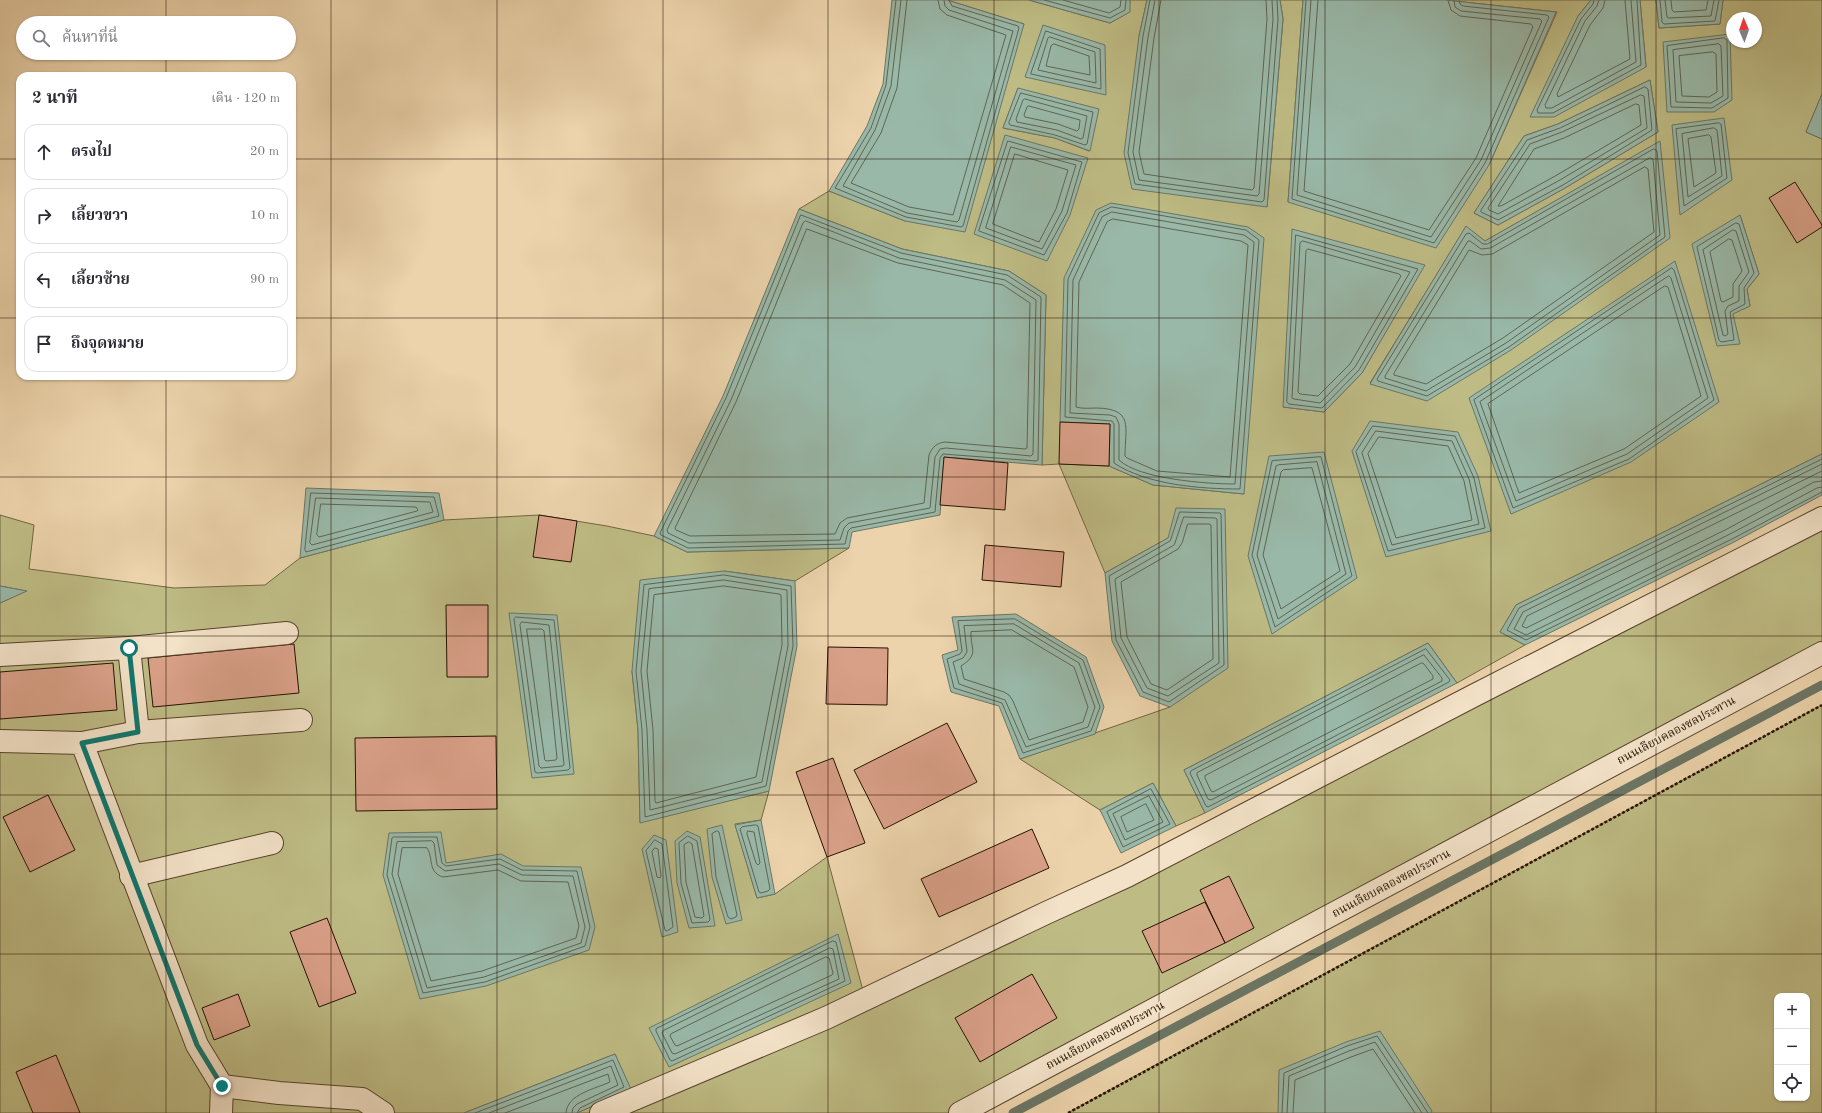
<!DOCTYPE html>
<html lang="th">
<head>
<meta charset="utf-8">
<style>
	:root { --surface:#fff; --page:#f7f7f7; --text:#2b2b33; --muted:#7c7c81; --line:#e1e1e2 }
	body { margin:0; font-family:"Old Standard TT","Noto Serif Thai",serif; background:var(--page); color:var(--text) }
	.controls { position:absolute; right:12px; bottom:12px; display:grid; overflow:hidden; border-radius:8px; box-shadow:0 1px 3px #0004 }
	.controls button { width:36px; height:36px; display:grid; place-items:center; padding:0; border:0; border-bottom:1px solid var(--line); background:var(--surface); color:var(--text); font:20px sans-serif }
	.compass { position:absolute; left:1726px; top:12px; width:36px; height:36px; border-radius:50%; background:var(--surface); box-shadow:0 1px 3px #0004; rotate:358deg }
	.stop { position:absolute; width:12px; height:12px; margin:-9px; border:3px solid #0f766e; border-radius:50%; background:#fff }
	.stop.end { background:#0f766e; border-color:#fff; box-shadow:0 1px 4px #0008 }
	.list { margin:0; padding:0; list-style:none }
	h2 { display:flex; justify-content:space-between; align-items:center; height:52px; margin:0; padding:0 16px; font-size:17px }
	h2 small { font-size:13px; font-weight:400; color:var(--muted) }
	.list li { display:grid; grid-template-columns:26px 1fr auto; gap:12px; align-items:center; box-sizing:border-box; height:56px; margin:0 8px 8px; padding:0 8px; border:1px solid var(--line); border-radius:12px }
	.list b { display:block; font-size:15px; white-space:nowrap }
	.list em { font-size:13px; font-style:normal; color:var(--muted) }
	.icon { flex:none; width:22px; height:22px; fill:none; stroke:currentColor; stroke-width:2; stroke-linecap:round; stroke-linejoin:round }
	.map { position:relative; flex:none; width:1822px; height:1113px; overflow:hidden }
	.search { position:absolute; background:var(--surface); box-shadow:0 1px 3px #0004; left:16px; top:16px; width:280px; height:44px; display:flex; align-items:center; gap:10px; box-sizing:border-box; padding:0 14px; border-radius:22px; color:var(--muted); font-size:15px }
	.panel { position:absolute; background:var(--surface); box-shadow:0 1px 3px #0004; left:16px; top:72px; width:280px; height:308px; border-radius:12px }
	.map>svg:first-child { display:block }
</style>
</head>
<body>
<div class="map">
<svg width="1822" height="1113" viewBox="0 0 1822 1113">
	<rect width="100%" height="100%" fill="#ecd3ab"/>
	<filter id="stains"><feTurbulence type="fractalNoise" baseFrequency=".005" numOctaves="4"/><feColorMatrix values="0 0 0 0 .2 0 0 0 0 .09 0 0 0 0 .02 0 0 0 .5 -.17"/></filter>
	<radialGradient id="worn" r=".72"><stop offset=".6" stop-color="#630" stop-opacity="0"/><stop offset="1" stop-color="#630" stop-opacity=".3"/></radialGradient>
	<g fill="#bebb84" stroke="#726642" fill-rule="evenodd">
		<path d="M947 0H1029L1110 23 1129 12 1130 0H1147L1139 36 1267 207 1283 19 1280 0H1303L1288 202 1489 165 1557 12 1445 0H1591L1578 16 1646 67 1640 0H1656L1659 28 1720 24 1723 0H1822V94L1806 132 1822 139V454L1516 605 1500 632 1525 645 1457 683 1428 643 1184 770 1205 813 1176 826 1153 783 1100 810 1020 759 1170 707 1168 538 1105 573 1059 464 1042 465 1046 295 1009 271 902 249 799 209 829 191 905 221 1024 24ZM1732 18H1756V42H1732ZM1650 80 1658 132 1565 188 1498 225 1474 213 1524 136 1558 124ZM1018 88 1089 151 1055 138 1003 128ZM1660 142 1370 383 1466 227 1485 241ZM1111 203 1244 494 1153 485 1109 466 1060 464ZM1740 215 1759 274 1747 289 1750 306 1733 313ZM1424 265 1362 373 1324 412 1283 407Z"/>
		<path d="M0 515 34 525 29 569 174 588 265 585 300 558 444 520 539 515 607 526 654 536 687 552 849 548 795 581 724 571 632 671 638 730 640 822 769 791 761 820 735 824 757 898 775 894 827 857 865 998 1822 525V656L961 1113H577L630 1089 615 1054 464 1113H0V603L26 591 0 586Z"/>
		<path d="M1822 705V1113H1068L1135 1076ZM1777 996H1807V1098H1777Z"/>
	</g>
	<g fill="#99b8a8" stroke="#6b7665">
		<path d="M892 0H947L1024 24 965 232 905 221 829 191 867 126 883 84Z"/>
		<path d="M1029 0H1130V12L1110 23Z"/>
		<path d="M1147 0H1280L1283 19 1267 207 1132 189 1124 153 1139 36Z"/>
		<path d="M1303 0H1445L1556 12 1489 165 1436 248 1288 202Z"/>
		<path d="M1591 0H1640L1646 67 1554 117H1530L1578 16Z"/>
		<path d="M1656 0H1723L1720 24 1659 28Z"/>
		<path d="M1043 25 1105 45 1106 95 1025 77Z"/>
		<path d="M1730 34 1732 100 1714 112H1667L1663 42Z"/>
		<path d="M1650 80 1658 132 1565 188 1498 225 1474 213 1524 136 1558 124Z"/>
		<path d="M1018 88 1099 109 1090 151 1055 138 1003 128Z"/>
		<path d="M1822 94V139L1806 132Z"/>
		<path d="M1724 118 1732 180 1680 215 1672 125Z"/>
		<path d="M1005 135 1088 158 1070 215 1047 261 974 234Z"/>
		<path d="M1660 141 1670 238 1511 350 1427 401 1370 384 1466 226 1485 241Z"/>
		<path d="M1111 203 1248 227 1264 238 1244 494 1153 485 1109 466 1110 424 1060 422 1064 278 1096 210Z"/>
		<path d="M799 209 902 249 1009 271 1046 295 1042 465 944 457 940 515 852 532 849 548 687 552 654 536 723 396Z"/>
		<path d="M1740 215 1759 274 1747 289 1750 306 1733 314 1740 344 1717 346 1692 244Z"/>
		<path d="M1292 229 1425 265 1362 373 1324 412 1283 407Z"/>
		<path d="M1675 261 1719 402 1631 462 1511 514 1469 398Z"/>
		<path d="M1370 421 1458 432 1478 476 1491 531 1386 557 1352 451Z"/>
		<path d="M1324 452 1357 578 1272 634 1248 556 1269 456Z"/>
		<path d="M1822 454V495L1734 542 1525 645 1500 632 1516 605Z"/>
		<path d="M306 488 439 493 444 520 300 558Z"/>
		<path d="M1176 508 1225 509 1228 668 1170 707 1140 696 1112 641 1105 573 1168 538Z"/>
		<path d="M724 571 795 581 797 646 769 791 640 823 638 730 632 671 640 580Z"/>
		<path d="M0 586 27 591 0 603Z"/>
		<path d="M509 613 557 615 574 774 532 778Z"/>
		<path d="M1016 614 1086 657 1104 707 1095 734 1020 759 999 706 951 692 942 655 958 650 952 617Z"/>
		<path d="M1428 643 1457 683 1205 813 1184 770Z"/>
		<path d="M1153 783 1176 826 1121 853 1100 810Z"/>
		<path d="M761 820 775 894 757 898 735 825Z"/>
		<path d="M722 825 742 920 726 924 712 877 707 829Z"/>
		<path d="M687 831 700 837 715 926 689 928 677 883 675 841Z"/>
		<path d="M441 832 446 863 501 854 523 866 581 867 595 927 589 950 486 986 420 999 383 875 389 833Z"/>
		<path d="M654 835 666 840 678 932 662 937 642 849Z"/>
		<path d="M838 934 851 983 669 1067 649 1028Z"/>
		<path d="M1380 1031 1432 1111 1431 1113H1278L1279 1070 1346 1042Z"/>
		<path d="M615 1054 631 1089 577 1113H464Z"/>
	</g>
	<g fill="none" stroke-linecap="round" stroke-linejoin="round">
		<g stroke="#5f6554" stroke-width="1">
			<path d="M896 0 886 85 871 128 835 188 906 217 961 227 963 226 1019 28 1018 26 952 6 949 0"/>
			<path d="M901 0 891 86 875 130 843 186 907 213 957 222 959 220 1013 31 949 10 945 6 944 0"/>
			<path d="M907 0 897 88 881 133 851 183 909 207 953 215 1006 35 947 15 940 9 938 0"/>
			<path d="M1044 0 1110 18 1125 10 1126 0"/>
			<path d="M1063 0 1109 13 1120 7 1121 0"/>
			<path d="M1150 0 1143 36 1128 153 1135 184 1262 202 1264 200 1278 19 1277 0"/>
			<path d="M1155 0 1148 37 1133 152 1139 180 1257 196 1259 194 1273 19 1272 0"/>
			<path d="M1161 0 1154 38 1139 152 1144 174 1252 190 1254 188 1267 19 1266 0"/>
			<path d="M1306 0 1292 199 1434 243 1485 163 1549 17 1547 15 1463 6 1460 4 1459 0"/>
			<path d="M1311 0 1297 195 1431 237 1481 160 1542 21 1540 19 1461 11 1455 7 1454 0"/>
			<path d="M1318 0 1304 191 1429 230 1476 158 1533 27 1531 24 1460 16 1451 10 1448 0"/>
			<path d="M1594 0 1593 4 1581 19 1537 110 1538 113H1553L1641 65 1637 0"/>
			<path d="M1599 0 1597 6 1585 21 1545 105 1546 108H1552L1636 62 1631 0"/>
			<path d="M1605 0 1603 8 1590 25 1557 94 1558 97 1630 59 1625 0"/>
			<path d="M1660 0 1662 22 1664 24 1715 21 1719 0"/>
			<path d="M1665 0 1667 17 1669 18 1711 16 1714 0"/>
			<path d="M1671 0 1672 10 1674 12 1706 10 1708 0"/>
			<path d="M1046 31 1100 49 1101 89 1031 74Z"/>
			<path d="M1050 37 1095 52 1096 83 1038 70 1048 38Z"/>
			<path d="M1724 38 1727 40 1728 98 1712 108 1671 107 1667 46Z"/>
			<path d="M1054 44 1089 56 1090 75 1046 66 1051 46Z"/>
			<path d="M1719 44 1721 46 1723 96 1711 103 1676 102 1673 50Z"/>
			<path d="M1713 52 1716 54 1717 92 1709 97 1682 96 1679 56Z"/>
			<path d="M1645 87 1648 89 1652 130 1563 185 1498 220 1481 212V210L1527 140 1560 128Z"/>
			<path d="M1021 93 1093 112 1087 144 1085 145 1055 135 1010 125 1009 123Z"/>
			<path d="M1641 95 1644 96 1647 128 1560 180 1498 214 1489 210 1488 208 1530 144 1562 132Z"/>
			<path d="M1025 99 1087 116 1083 138 1081 139 1057 130 1017 122 1016 119 1023 100Z"/>
			<path d="M1636 104 1639 105 1641 125 1557 175 1501 206H1498L1534 149 1564 138Z"/>
			<path d="M1029 106 1080 120 1079 129 1077 131 1058 124 1025 117 1024 115 1027 107Z"/>
			<path d="M1719 123 1721 124 1727 178 1684 206 1676 129Z"/>
			<path d="M1714 128 1717 130 1722 176 1688 197 1682 134Z"/>
			<path d="M1709 135 1711 137 1716 173 1694 187 1688 139Z"/>
			<path d="M1008 141 1082 162 1067 213 1044 255 979 231Z"/>
			<path d="M1011 147 1076 165 1062 211 1042 249 986 228Z"/>
			<path d="M1654 149 1657 151 1665 237 1509 347 1427 396 1378 381 1377 379 1466 234 1469 233 1483 244H1487Z"/>
			<path d="M1015 154 1068 170 1056 209 1039 242 993 224Z"/>
			<path d="M1650 158 1653 159 1660 235 1506 343 1426 391 1385 378V376L1468 241H1470L1481 249 1490 248Z"/>
			<path d="M1645 167 1648 169 1654 232 1503 338 1426 384 1394 375V373L1469 250 1482 255 1492 254Z"/>
			<path d="M1112 207 1246 230 1259 240 1240 489C1201 489 1147 485 1114 463V424L1112 421 1065 417 1068 279 1099 213Z"/>
			<path d="M1112 212 1244 235 1254 242 1235 484C1207 484 1139 479 1119 460V424L1116 417 1110 415 1070 413 1073 280 1102 217Z"/>
			<path d="M801 215 901 253 1007 275 1041 297 1038 460 1036 461 943 454 940 458 935 512 851 528 848 531 845 544 688 548 661 535 660 533 726 398Z"/>
			<path d="M1113 219 1241 241 1248 245 1230 477 1157 471 1127 458 1125 456C1125 427 1134 409 1097 408 1091 408 1082 409 1076 407L1079 282 1107 222Z"/>
			<path d="M806 221 899 258 1005 280 1036 300 1033 454 1031 456 946 448 940 449 935 457 930 508 849 523 844 528 840 540 689 543 668 533 667 530 731 400 803 223Z"/>
			<path d="M1736 223 1739 224 1754 273 1744 288 1745 304 1730 312 1734 340 1721 342 1719 340 1697 247Z"/>
			<path d="M807 229 898 263 1003 285 1030 303 1027 448 1025 449 945 442C937 443 932 447 929 455L924 503 847 518 840 523 835 534 690 536 676 530 675 528 736 402Z"/>
			<path d="M1733 230 1736 231 1749 272 1739 286V301L1728 306 1725 311 1728 334 1725 336 1723 335 1703 250Z"/>
			<path d="M1296 235 1418 269 1359 370 1322 408 1289 404 1287 402Z"/>
			<path d="M1729 239 1732 240 1742 271 1733 284V297L1723 302 1721 301 1710 252Z"/>
			<path d="M1303 241 1410 272 1355 367 1320 403 1294 399 1292 398 1300 243Z"/>
			<path d="M1308 249 1399 274 1401 276 1350 364 1318 396 1300 394 1298 392 1306 251Z"/>
			<path d="M1672 268 1674 270 1714 400 1629 459 1513 508 1474 400Z"/>
			<path d="M1669 276 1671 278 1708 398 1627 454 1516 501 1480 402Z"/>
			<path d="M1665 286 1668 287 1701 396 1624 449 1519 493 1488 404Z"/>
			<path d="M1373 426 1455 436 1474 478 1485 528 1388 551 1356 452Z"/>
			<path d="M1376 431 1452 441 1469 479 1479 524 1392 545 1362 453Z"/>
			<path d="M1379 437 1448 446 1464 481 1472 520 1396 538 1368 454Z"/>
			<path d="M1321 457 1352 576 1275 627 1252 555 1272 461Z"/>
			<path d="M1822 459 1519 608 1507 630 1526 640 1732 539 1822 492"/>
			<path d="M1317 462 1346 574 1278 619 1257 555 1276 466 1278 465Z"/>
			<path d="M1822 464 1523 612 1514 629 1526 635 1730 534 1817 488 1822 487"/>
			<path d="M1312 468 1340 571 1281 609 1263 555 1281 472 1283 470Z"/>
			<path d="M1822 471 1527 616 1522 626 1526 628 1727 529 1814 482 1822 481"/>
			<path d="M311 493 434 497 439 516 306 552 305 550Z"/>
			<path d="M316 498 430 502 433 512 312 545 310 543Z"/>
			<path d="M321 504 416 507 418 510 417 511 319 537 317 535Z"/>
			<path d="M1180 512 1220 513 1221 514 1224 665 1169 702 1143 692 1116 640 1109 576 1170 541Z"/>
			<path d="M1184 517 1215 518 1217 519 1219 663 1168 696 1147 688 1121 638 1115 579 1174 545Z"/>
			<path d="M1188 524H1209L1211 525 1213 659 1167 690 1151 684 1127 637 1121 582 1178 549 1182 543Z"/>
			<path d="M724 575 791 586 793 646 766 786 645 817 642 730 636 671 644 585Z"/>
			<path d="M724 580 787 590 788 646 762 782 650 810 647 730 641 671 649 589Z"/>
			<path d="M724 586 779 594 781 595 782 645 756 777 656 803 655 801 653 730 647 671 654 595Z"/>
			<path d="M516 617 554 620 570 768 568 770 537 773 535 772 514 619Z"/>
			<path d="M1015 619 1083 660 1100 707 1091 731 1023 753 1002 703 954 688 947 659 960 654 962 651 958 621Z"/>
			<path d="M522 622 549 625 564 764 563 766 541 768 539 766 520 625Z"/>
			<path d="M1014 624 1079 663 1095 707 1088 727 1026 747 1005 700 959 684 953 662 963 658 967 652 964 626Z"/>
			<path d="M527 629H542L544 631 557 758 556 760 546 761 545 760Z"/>
			<path d="M1012 630 1074 667 1088 707 1083 722 1029 740 1013 701 1009 695 1004 692 964 679 961 666C980 654 970 649 971 632Z"/>
			<path d="M1426 649 1450 680 1449 682 1208 807 1206 806 1190 773 1191 771Z"/>
			<path d="M1424 655 1442 678V681L1211 800 1208 799 1197 775V773Z"/>
			<path d="M1422 663 1424 664 1433 676V679L1213 792 1211 791 1205 778V776Z"/>
			<path d="M1151 789 1170 824 1123 847 1107 812Z"/>
			<path d="M1149 796 1163 822 1125 840 1113 814Z"/>
			<path d="M1146 804 1154 820 1127 832 1121 817Z"/>
			<path d="M756 825 758 826 770 889 768 891 761 893 759 892 740 829 742 827Z"/>
			<path d="M717 831 719 832 737 915 736 917 731 919 728 917 716 877 712 834Z"/>
			<path d="M748 831 754 832 760 863 758 865 756 863 747 834Z"/>
			<path d="M688 836 697 841 710 920 708 922 692 923 681 883 679 843Z"/>
			<path d="M394 837H437L442 863 446 866 500 859 522 870 577 871 590 927 585 946 485 982 423 993 387 875 392 838Z"/>
			<path d="M655 840 662 844 673 927 667 931 665 930 646 851Z"/>
			<path d="M432 841 434 843 437 865 445 871 499 864 522 875 573 876 585 927 581 943 484 977 427 988 392 874 397 842Z"/>
			<path d="M689 842 692 844 704 916 702 918 695 917 686 882 684 845Z"/>
			<path d="M427 848C434 858 427 872 443 877L498 870 521 881 568 882 579 926 576 938 482 971 431 981 398 874 402 848Z"/>
			<path d="M655 848 658 849 661 876 660 878 657 877 652 852Z"/>
			<path d="M833 941 836 942 845 981 672 1061 670 1060 656 1031V1029Z"/>
			<path d="M830 948 833 949 839 979 675 1054 672 1053 662 1033 663 1031Z"/>
			<path d="M826 957 829 958 833 973 832 975 677 1046 675 1045 670 1036 671 1034Z"/>
			<path d="M475 1113 613 1060 624 1087 580 1108 577 1113"/>
			<path d="M489 1113 611 1066 618 1085 577 1104 573 1108 572 1113"/>
			<path d="M505 1113 608 1074 610 1082C595 1089 567 1094 566 1113"/>
			<path d="M1282 1113 1284 1073 1347 1046 1377 1036 1428 1113"/>
			<path d="M1287 1113 1289 1076 1349 1051 1375 1042 1422 1113"/>
			<path d="M1293 1113 1295 1080 1351 1057 1373 1049 1415 1113"/>
		</g>
		<path stroke="#6b7665" stroke-width="9" d="M1013 1113 1822 685"/>
	</g>
	<g fill="#d9a088" stroke="#251200">
		<path d="M1795 182 1822 225V227L1797 243 1769 198Z"/>
		<path d="M1060 422 1110 424 1109 466 1059 464Z"/>
		<path d="M944 457 1008 463 1005 510 940 505Z"/>
		<path d="M539 515 577 521 571 562 533 557Z"/>
		<path d="M985 545 1064 552 1061 587 982 580Z"/>
		<path d="M446 605H488V677H447Z"/>
		<path d="M294 644 299 693 153 707 148 658Z"/>
		<path d="M828 647 888 648 887 705 826 704Z"/>
		<path d="M113 663 117 710 0 719V672Z"/>
		<path d="M947 723 977 782 884 829 854 770Z"/>
		<path d="M496 736 497 809 356 811 355 738Z"/>
		<path d="M833 758 865 843 827 857 796 772Z"/>
		<path d="M48 795 75 850 30 872 3 817Z"/>
		<path d="M1032 829 1049 868 939 917 921 879Z"/>
		<path d="M1229 876 1254 928 1225 943 1200 890Z"/>
		<path d="M1205 902 1225 943 1162 973 1142 931Z"/>
		<path d="M327 918 356 993 319 1007 290 932Z"/>
		<path d="M1032 974 1057 1018 980 1062 955 1018Z"/>
		<path d="M238 994 250 1026 214 1040 202 1008Z"/>
		<path d="M56 1055 80 1113H33L16 1072Z"/>
	</g>
	<g fill="none" stroke-linecap="round" stroke-linejoin="round">
		<g stroke="#57422b" stroke-width="24">
			<g id="minor">
				<path d="M129 648 138 732 301 720"/>
				<path d="M0 655 129 648 287 633"/>
				<path d="M0 741 82 743 197 1045 222 1086 279 1093 362 1099 383 1113"/>
				<path d="M82 743 138 732"/>
				<path d="M131 876 272 843"/>
				<path d="M221 1113 222 1086"/>
				<path d="M601 1113 826 1018 1046 913 1127 876 1473 696 1822 518"/>
				<path d="M960 1113 1822 653"/>
			</g>
		</g>
		<path stroke="#251200" stroke-width="2.5" stroke-dasharray="3 2" stroke-linecap="butt" d="M1068 1113 1822 705"/>
		<use href="#minor" stroke="#f3e2c8" stroke-width="22"/>
	</g>
	<g fill="none" stroke-linecap="round" stroke-linejoin="round">
		<path stroke="#0f766e" stroke-width="5" d="M129 648 138 732 82 743 197 1045 222 1086"/>
	</g>
	<path fill="none" stroke="#251200" stroke-width="1" stroke-opacity="0.55" d="M166 0V23M331 0V1113M497 0V1113M663 0V1113M828 0V1113M994 0V1113M1159 0V1113M1325 0V1113M1491 0V1113M1656 0V1113M166 53V76M0 159H20M292 159H1822M0 318H20M292 318H1822M166 376V1113M0 477H1822M0 636H1822M0 795H1822M0 954H1822"/>
	<g text-anchor="middle" stroke-width="3.5" stroke-linejoin="round" paint-order="stroke">
		<g font-size="12" fill="#251200" stroke="#f3e2c8">
			<text transform="translate(1676 730) rotate(-28)" y="4">ถนนเลียบคลองชลประทาน</text>
			<text transform="translate(1391 883) rotate(-28)" y="4">ถนนเลียบคลองชลประทาน</text>
			<text transform="translate(1105 1035) rotate(-28)" y="4">ถนนเลียบคลองชลประทาน</text>
		</g>
	</g>
	<rect width="100%" height="100%" filter="url(#stains)"/>
	<rect width="100%" height="100%" fill="url(#worn)"/>
</svg>
<div class="controls">
<button>+</button>
<button>−</button>
<button><svg class="icon" aria-label="locate" viewBox="0 0 24 24"><circle cx="12" cy="12" r="6"/><path d="M12 2v4M12 18v4M2 12h4M18 12h4"/></svg></button>
</div>
<svg class="compass" viewBox="-18 -18 36 36"><path d="M0-13l5 13h-10z" fill="#e53935"/><path d="M0 13l5-13h-10z" fill="#7c7c81"/></svg>
<div class="stop" style="left:129px;top:648px"></div>
<div class="stop end" style="left:222px;top:1086px"></div>
<div class="search"><svg class="icon" aria-label="search" viewBox="0 0 24 24"><circle cx="10" cy="10" r="6"/><path d="M15 15l6 6"/></svg>ค้นหาที่นี่</div>
<section class="panel">
<h2>2 นาที<small>เดิน · 120 m</small></h2>
<ul class="list">
<li><svg class="icon" aria-label="ahead" viewBox="0 0 24 24"><path d="M12 20V5M6 11l6-6 6 6"/></svg><div><b>ตรงไป</b></div><em>20 m</em></li>
<li><svg class="icon" aria-label="right" viewBox="0 0 24 24"><path d="M7 20v-9h11M14 6l5 5-5 5"/></svg><div><b>เลี้ยวขวา</b></div><em>10 m</em></li>
<li><svg class="icon" aria-label="left" viewBox="0 0 24 24"><path d="M17 20v-9H6M10 6l-5 5 5 5"/></svg><div><b>เลี้ยวซ้าย</b></div><em>90 m</em></li>
<li><svg class="icon" aria-label="arrive" viewBox="0 0 24 24"><path d="M6 21V4h12l-3 4 3 4H6"/></svg><div><b>ถึงจุดหมาย</b></div></li>
</ul>
</section>
</div>
</body>
</html>
